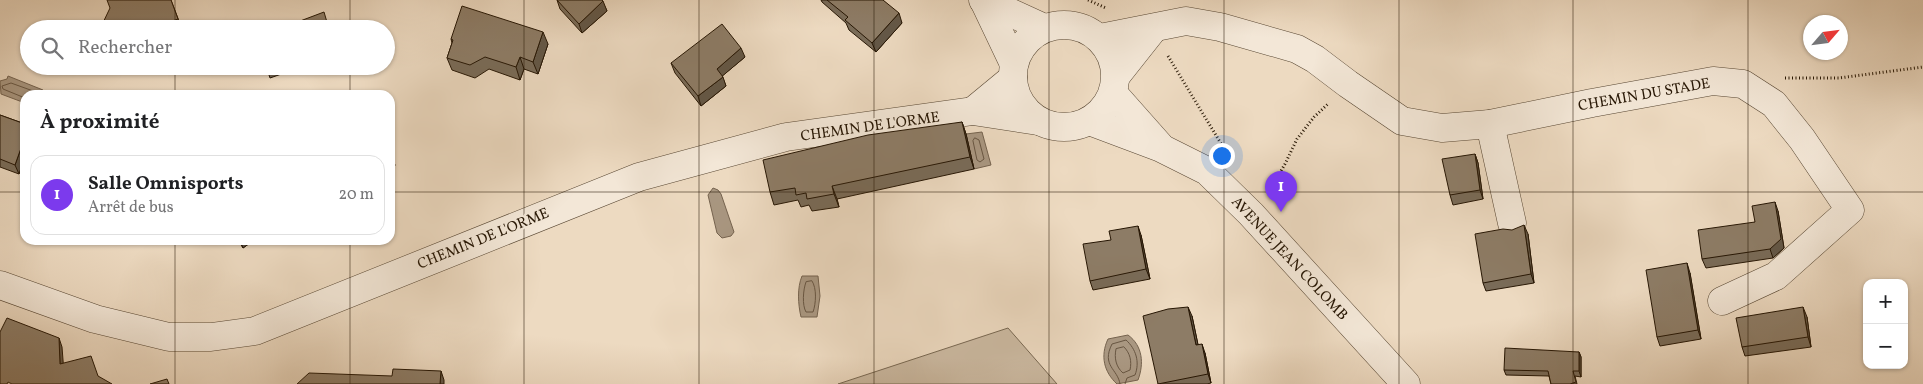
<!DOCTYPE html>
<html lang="fr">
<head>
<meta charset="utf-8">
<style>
	:root { --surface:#fff; --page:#f6f6f6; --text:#202124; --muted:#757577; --line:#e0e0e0; --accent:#7c3aed }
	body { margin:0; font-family:Vollkorn,serif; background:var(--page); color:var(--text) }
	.controls { position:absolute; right:15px; bottom:15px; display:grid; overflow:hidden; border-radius:10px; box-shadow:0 1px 4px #0004 }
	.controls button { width:45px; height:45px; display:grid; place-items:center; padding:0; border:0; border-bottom:1px solid var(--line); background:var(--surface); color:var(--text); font:25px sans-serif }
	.compass { position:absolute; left:1803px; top:15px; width:45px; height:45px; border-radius:50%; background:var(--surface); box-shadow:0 1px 4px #0004; rotate:62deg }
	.you { position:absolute; left:1221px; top:155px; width:18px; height:18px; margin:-12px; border:4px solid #fff; border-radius:50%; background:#1a73e8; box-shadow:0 0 0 8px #1a73e833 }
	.badge { display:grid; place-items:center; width:32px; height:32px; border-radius:50%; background:var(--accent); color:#fff; font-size:16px; font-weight:700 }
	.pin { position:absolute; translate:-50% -41px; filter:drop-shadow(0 1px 2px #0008) }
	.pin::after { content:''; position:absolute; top:26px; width:18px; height:15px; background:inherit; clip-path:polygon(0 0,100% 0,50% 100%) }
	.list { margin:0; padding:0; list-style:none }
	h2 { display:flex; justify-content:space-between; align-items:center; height:65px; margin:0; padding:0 20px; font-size:21px }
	h2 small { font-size:16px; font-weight:400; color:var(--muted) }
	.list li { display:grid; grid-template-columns:32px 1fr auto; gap:15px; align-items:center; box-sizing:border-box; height:80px; margin:0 10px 10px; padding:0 10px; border:1px solid var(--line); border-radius:15px }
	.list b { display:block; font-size:19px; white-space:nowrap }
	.list p { margin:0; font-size:16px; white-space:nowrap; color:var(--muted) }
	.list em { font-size:16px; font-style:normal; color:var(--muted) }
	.icon { flex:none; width:28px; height:28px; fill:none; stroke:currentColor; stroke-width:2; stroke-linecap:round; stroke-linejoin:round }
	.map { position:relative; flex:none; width:1923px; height:384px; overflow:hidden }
	.search { position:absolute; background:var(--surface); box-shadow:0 1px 4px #0004; left:20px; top:20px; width:375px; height:55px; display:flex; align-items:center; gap:12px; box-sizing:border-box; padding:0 18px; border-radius:28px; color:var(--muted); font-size:19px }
	.panel { position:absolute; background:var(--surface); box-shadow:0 1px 4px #0004; left:20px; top:90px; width:375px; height:155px; border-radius:15px }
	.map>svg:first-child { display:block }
</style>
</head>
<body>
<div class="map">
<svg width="1923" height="384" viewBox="0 0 1923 384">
	<rect width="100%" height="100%" fill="#eddac1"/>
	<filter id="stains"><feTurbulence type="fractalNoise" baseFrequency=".004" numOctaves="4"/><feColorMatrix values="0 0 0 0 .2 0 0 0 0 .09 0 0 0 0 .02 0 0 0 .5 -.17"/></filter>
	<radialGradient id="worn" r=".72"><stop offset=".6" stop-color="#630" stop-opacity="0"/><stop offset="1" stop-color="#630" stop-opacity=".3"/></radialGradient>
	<path fill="#cbb9a1" stroke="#786852" d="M1008 328 1057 384H838Z"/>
	<g fill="#a99781" stroke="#75634f">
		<path d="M8 76 43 90 42 95H25V103L1 94 0 81 7 79Z"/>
		<path d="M982 132 991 165 974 169 966 134Z"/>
		<path d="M713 188 718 190 721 194 734 232 731 236 722 238 717 233 708 195Z"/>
		<path d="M802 276H818L820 296 817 317H801C798 304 797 288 802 276Z"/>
		<path d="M1128 335C1143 346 1144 364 1138 380L1117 384C1104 372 1100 356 1108 339Z"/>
	</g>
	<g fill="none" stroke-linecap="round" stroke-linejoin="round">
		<g stroke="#685642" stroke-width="1">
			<path d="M25 98 3 89 2 86 11 83 36 92 37 95"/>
			<path d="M975 138 979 140 984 159 980 162 977 160 973 141Z"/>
			<path d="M812 281C817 288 816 304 813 312H806C802 305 803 290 806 282Z"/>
			<path d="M1124 347C1130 353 1132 361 1130 370L1123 373C1116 367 1114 358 1116 349Z"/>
			<path d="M1120 384C1118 369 1101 366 1112 344L1126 340C1136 349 1140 362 1135 375L1127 378 1125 384"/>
		</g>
		<g stroke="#584733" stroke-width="29">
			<g id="minor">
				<path d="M1100 38 1186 21 1220 27 1297 49 1315 59 1348 84 1402 121 1442 128 1490 124 1592 103 1713 81 1743 84 1774 104 1802 139 1850 210 1776 276 1722 301"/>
				<path d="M1116 76 1154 28"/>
				<path d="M973 111 1013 78"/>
				<path d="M1490 124 1512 223"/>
				<path d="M0 285 95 319 169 337H211L255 331 639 177 786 137 973 111 1038 121"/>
			</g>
		</g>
		<g stroke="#584733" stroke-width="29">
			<g id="tertiary">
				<path d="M983 0 1044 28"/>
				<path d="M984 1 1014 64"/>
				<circle cx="1064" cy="76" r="51"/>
				<path d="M1113 93 1160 146"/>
				<path d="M1089 121 1161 148 1207 171 1251 214 1406 384"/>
			</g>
		</g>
		<g stroke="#261604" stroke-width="3" stroke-dasharray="1 2.5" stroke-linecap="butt">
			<path d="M1088 0 1106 8"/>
			<path d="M1168 56 1223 147"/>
			<path d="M1785 78H1839L1923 67"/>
			<path d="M1269 192 1285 164 1297 139 1314 117 1329 103"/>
		</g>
		<use href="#minor" stroke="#f3e7d7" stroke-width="28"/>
		<use href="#tertiary" stroke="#f3e7d7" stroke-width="28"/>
	</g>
	<g fill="#796b58" stroke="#261604">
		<path d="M171 0 182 29H100Z"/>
		<path d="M557 0H602L607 11 582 33 560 9Z"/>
		<path d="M821 0H883L902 23 876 52 849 30 846 23 822 2Z"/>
		<path d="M451 39 548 44 538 74 524 69 520 80 489 69 475 78 452 70 447 58 452 43Z"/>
		<path d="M745 57 722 76 726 86 701 106 675 73 671 63Z"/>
		<path d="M266 66H304L270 78Z"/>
		<path d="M0 115 25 124V156L19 174 0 167Z"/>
		<path d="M962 122 966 134 974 169 837 199 839 207 812 211 809 205 801 207 798 200 774 205 770 192Z"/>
		<path d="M1475 154 1478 163 1483 199 1453 205 1450 195Z"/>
		<path d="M1778 211 1784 248 1773 258 1706 268 1702 259 1755 222Z"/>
		<path d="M1528 234 1534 283 1486 291 1483 283Z"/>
		<path d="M1141 235 1150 279 1093 290 1090 281Z"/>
		<path d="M238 240H254L243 248Z"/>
		<path d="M1690 273 1701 339 1660 346 1657 337Z"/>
		<path d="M1192 316 1198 345 1205 353 1211 383 1207 384H1158Z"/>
		<path d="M1807 317 1811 347 1745 356 1742 347Z"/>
		<path d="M1579 352 1581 357V377L1575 376 1577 384H1551L1549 376 1506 375 1504 370Z"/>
	</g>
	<g fill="#635747" stroke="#261604">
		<path d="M603 1 607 11 582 33 579 24Z"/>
		<path d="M899 13 902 23 876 52 872 43Z"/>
		<path d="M543 32 548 44 538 74 533 62Z"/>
		<path d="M741 48 745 57 720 78 717 69Z"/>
		<path d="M520 57 524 69 520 80 516 67Z"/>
		<path d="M723 77 726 86 701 106 698 96Z"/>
		<path d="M962 122 966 134 974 169 970 157Z"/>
		<path d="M25 137V156L19 174 15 165Z"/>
		<path d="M1475 154 1478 163 1483 199 1480 190Z"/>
		<path d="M391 155 395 165 390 178V158Z"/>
		<path d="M832 186 837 199 839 207 834 194Z"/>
		<path d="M1775 202 1778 211 1784 248 1773 258 1770 249Z"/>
		<path d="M1524 225 1528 234 1534 283 1531 274Z"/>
		<path d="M1138 226 1141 235 1150 279 1146 269Z"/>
		<path d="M240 240H254L243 248Z"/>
		<path d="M1687 263 1690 273 1701 339 1698 330Z"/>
		<path d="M1188 307 1192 316 1200 354 1196 345Z"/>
		<path d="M1803 307 1807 317 1811 347 1808 337Z"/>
		<path d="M59 338 62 347 64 373 60 364Z"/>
		<path d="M1202 344 1205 353 1211 383 1208 374Z"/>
		<path d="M1579 352 1581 357V377L1579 371Z"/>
		<path d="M441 371 444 380V384H440Z"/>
	</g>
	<g fill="#8d7c66" stroke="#261604">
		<path d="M107 0H171L178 19 151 29H100L110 8Z"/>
		<path d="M557 0H602L603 1 579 24Z"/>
		<path d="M827 0H883L899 13 872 43 845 20 848 17Z"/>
		<path d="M462 6 543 32 533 62 520 57 516 67 485 57 470 65 447 58 453 40 451 39Z"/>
		<path d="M324 12 329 29H279Z"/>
		<path d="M722 24 741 48 717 69 723 77 698 96 671 63Z"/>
		<path d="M0 115 25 124V137L15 165 0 159Z"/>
		<path d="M962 122 970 157 832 186 834 194 807 199 806 193 796 195 795 188 770 192 763 160 868 135Z"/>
		<path d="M1475 154 1480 190 1450 195 1442 159Z"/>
		<path d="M1775 202 1781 239 1770 249 1702 259 1698 230 1755 222 1752 206Z"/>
		<path d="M1524 225 1531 274 1483 283 1475 234 1503 229 1512 230Z"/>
		<path d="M1138 226 1146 269 1090 281 1083 244 1111 240 1109 231Z"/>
		<path d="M1687 263 1698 330 1657 337 1646 270Z"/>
		<path d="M1188 307 1196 345 1202 344 1208 374 1158 384 1143 316 1168 309Z"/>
		<path d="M1803 307 1808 337 1742 347 1736 318Z"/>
		<path d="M7 318 59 338 60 364 91 356 98 376 112 384H12L8 382 7 384H0V332Z"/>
		<path d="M1505 348 1579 352V371H1573L1576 382 1570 384H1551L1548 371 1504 370Z"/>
		<path d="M393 369 441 371 440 384H297L309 373 392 376Z"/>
		<path d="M167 379 169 384H150Z"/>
	</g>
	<path fill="none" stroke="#261604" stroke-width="1" stroke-opacity="0.55" d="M175 0V29M350 0V29M524 0V384M699 0V384M874 0V384M1049 0V384M1224 0V384M1399 0V384M1573 0V384M1748 0V384M175 66V95M350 66V95M0 192H25M390 192H1923M175 240V384M350 240V384"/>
	<g text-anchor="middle" stroke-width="4" stroke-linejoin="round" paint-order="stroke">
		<g font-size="15" fill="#261604" stroke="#f3e7d7">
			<text transform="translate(1644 94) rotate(-10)" y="5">CHEMIN DU STADE</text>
			<text transform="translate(870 126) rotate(-8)" y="5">CHEMIN DE L'ORME</text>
			<text transform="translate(483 238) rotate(-22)" y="5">CHEMIN DE L'ORME</text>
			<text transform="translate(1290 258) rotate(47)" y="5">AVENUE JEAN COLOMB</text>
		</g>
	</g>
	<rect width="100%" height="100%" filter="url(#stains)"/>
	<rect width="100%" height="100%" fill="url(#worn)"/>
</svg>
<div class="controls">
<button>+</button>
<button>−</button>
</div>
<svg class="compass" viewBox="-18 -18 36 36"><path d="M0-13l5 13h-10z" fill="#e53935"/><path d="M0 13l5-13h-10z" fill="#757577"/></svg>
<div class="you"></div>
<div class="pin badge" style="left:1281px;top:212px">1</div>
<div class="search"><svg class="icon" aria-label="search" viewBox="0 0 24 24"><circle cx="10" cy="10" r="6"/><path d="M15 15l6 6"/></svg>Rechercher</div>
<section class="panel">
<h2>À proximité<small></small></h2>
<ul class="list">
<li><span class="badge">1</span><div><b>Salle Omnisports</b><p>Arrêt de bus</p></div><em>20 m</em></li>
</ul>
</section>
</div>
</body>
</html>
